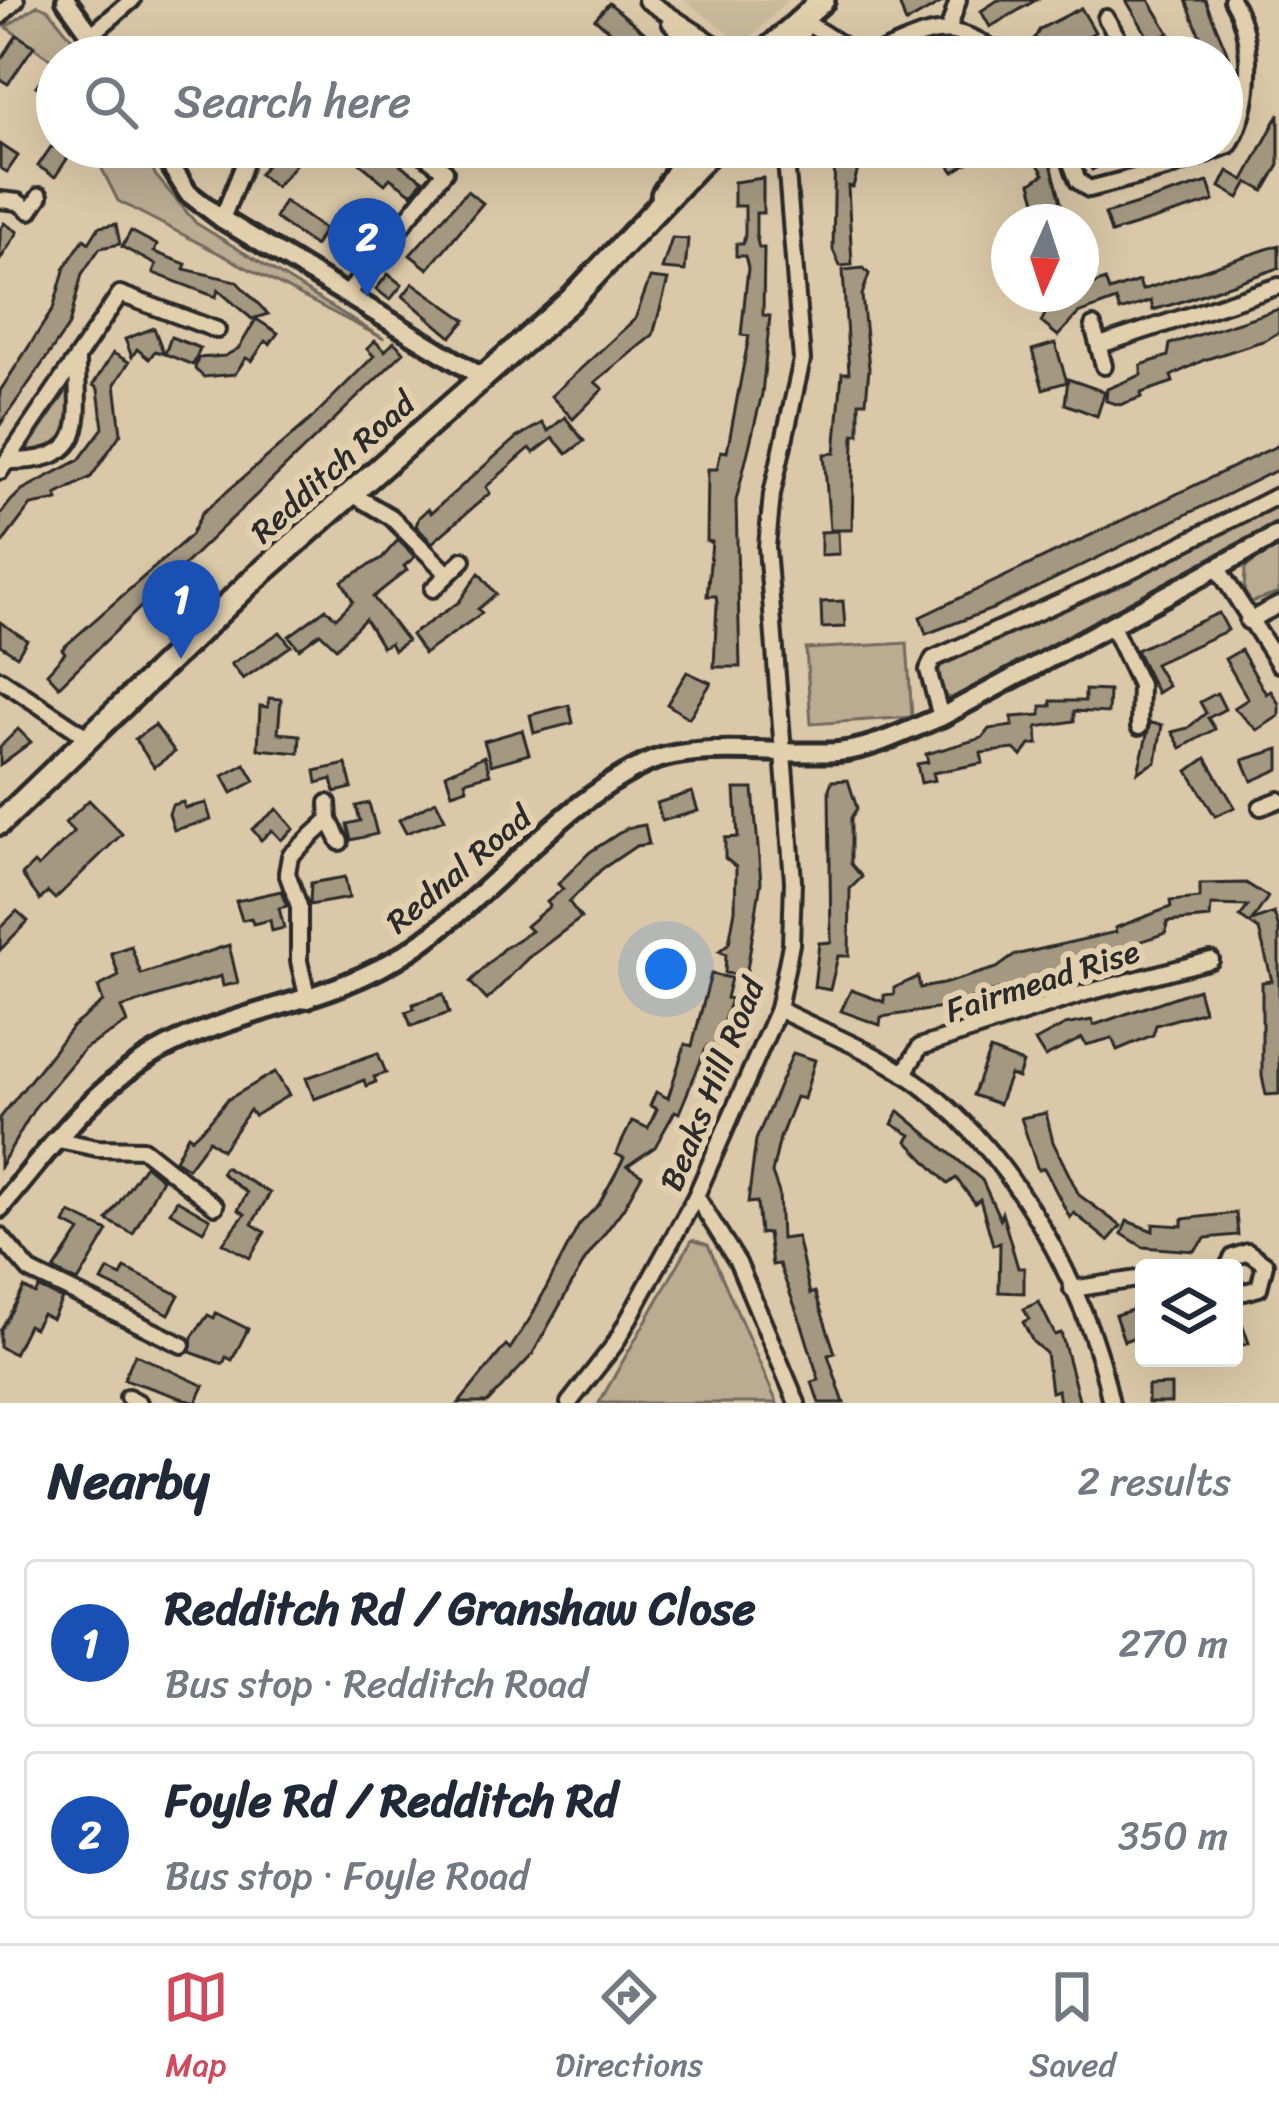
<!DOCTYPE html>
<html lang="en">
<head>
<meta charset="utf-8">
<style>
	:root { --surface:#fff; --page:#f2f2f3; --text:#1f2937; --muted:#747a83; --line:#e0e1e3; --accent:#d1495b }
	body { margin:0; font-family:Sriracha,sans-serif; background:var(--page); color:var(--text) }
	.controls { position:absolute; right:36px; bottom:36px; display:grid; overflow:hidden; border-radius:12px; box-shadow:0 12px 48px #0002 }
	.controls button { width:108px; height:108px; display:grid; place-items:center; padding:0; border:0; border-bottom:3px solid var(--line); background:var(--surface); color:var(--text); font:60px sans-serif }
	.compass { position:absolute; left:991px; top:204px; width:108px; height:108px; border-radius:50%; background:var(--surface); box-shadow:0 12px 48px #0002; rotate:183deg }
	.you { position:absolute; left:666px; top:969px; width:42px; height:42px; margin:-30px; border:9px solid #fff; border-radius:50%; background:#1a73e8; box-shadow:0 0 0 18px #1a73e833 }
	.badge { display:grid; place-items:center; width:78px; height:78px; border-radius:50%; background:var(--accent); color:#fff; font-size:39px; font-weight:700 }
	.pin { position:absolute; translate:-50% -99px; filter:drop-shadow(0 3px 6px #0008) }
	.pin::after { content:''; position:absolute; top:63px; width:42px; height:36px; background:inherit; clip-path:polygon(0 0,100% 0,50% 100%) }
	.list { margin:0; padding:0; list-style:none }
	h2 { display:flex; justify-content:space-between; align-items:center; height:156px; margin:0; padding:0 48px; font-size:51px }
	h2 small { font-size:39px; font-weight:400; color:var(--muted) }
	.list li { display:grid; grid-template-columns:78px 1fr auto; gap:36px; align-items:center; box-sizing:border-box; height:168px; margin:0 24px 24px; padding:0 24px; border:3px solid var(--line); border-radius:12px }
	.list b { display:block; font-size:45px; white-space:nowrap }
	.list p { margin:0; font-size:39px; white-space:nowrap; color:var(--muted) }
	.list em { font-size:39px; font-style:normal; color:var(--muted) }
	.icon { flex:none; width:66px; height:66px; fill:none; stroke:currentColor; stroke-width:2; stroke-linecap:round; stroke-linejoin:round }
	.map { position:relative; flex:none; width:1279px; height:1403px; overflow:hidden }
	.search { position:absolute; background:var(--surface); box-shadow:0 12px 48px #0002; left:36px; right:36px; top:36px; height:132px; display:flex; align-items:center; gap:30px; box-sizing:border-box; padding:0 42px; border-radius:66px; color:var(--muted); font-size:45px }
	.sheet { height:540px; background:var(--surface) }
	nav { display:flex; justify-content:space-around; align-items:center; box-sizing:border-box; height:168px; border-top:3px solid var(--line); background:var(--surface); font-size:33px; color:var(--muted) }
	nav a { display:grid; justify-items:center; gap:6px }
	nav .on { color:var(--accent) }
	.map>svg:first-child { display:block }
</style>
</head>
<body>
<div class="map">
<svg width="1279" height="1403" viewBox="0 0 1279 1403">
	<rect width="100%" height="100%" fill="#dbc8a8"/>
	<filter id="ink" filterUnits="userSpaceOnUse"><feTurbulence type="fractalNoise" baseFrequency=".00833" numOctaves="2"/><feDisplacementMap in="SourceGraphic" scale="24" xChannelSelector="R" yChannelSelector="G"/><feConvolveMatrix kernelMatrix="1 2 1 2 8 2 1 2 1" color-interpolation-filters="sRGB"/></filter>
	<g filter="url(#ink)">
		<path fill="#caba9c" d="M684 0H788L749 40 732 36Z"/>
		<g fill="#baab91" stroke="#726b5e" stroke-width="3">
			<path d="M38 5 49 10 87 57H57V64L6 27Z"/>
			<path d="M91 147H141L156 176 196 223 384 339 118 201Z"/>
			<path d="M68 389 74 426 63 444 24 454Z"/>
			<path d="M1279 502V523L953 698 942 696 939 667 950 656 1029 626Z"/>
			<path d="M1279 544V593L1252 602 1244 595 1245 568Z"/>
			<path d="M907 643 912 717 811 724 806 649Z"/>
			<path d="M692 1240 708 1245 777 1403H599Z"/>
		</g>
		<g fill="#a49881" stroke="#2b2b2b" stroke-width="3">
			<path d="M898 0H946L906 23Z"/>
			<path d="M998 0H1036L990 27 981 11Z"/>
			<path d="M1126 0H1149L1169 33 1162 37 1174 57H1160Z"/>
			<path d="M1186 0H1205L1229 57H1208Z"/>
			<path d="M609 3 674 57H641L595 19Z"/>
			<path d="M1081 8 1095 32 1052 57H1038L1031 44 1040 29Z"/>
			<path d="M17 35 34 46 8 84 0 79V61Z"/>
			<path d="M48 69 57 75V100L36 86Z"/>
			<path d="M1279 114V165L1264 191 1248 182 1239 198 1220 187 1228 171 1244 180Z"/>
			<path d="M0 144 18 156 7 172 0 168Z"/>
			<path d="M51 147H75L55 177 38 166Z"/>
			<path d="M281 147H298L305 153 276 187 259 174Z"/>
			<path d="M340 147H374L423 180 412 194 390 178 385 184Z"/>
			<path d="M835 147H857L856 154 862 155 853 187 848 186 852 265 840 266 833 250Z"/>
			<path d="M936 147H959L969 162 954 172Z"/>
			<path d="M1027 147H1045L1048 152 1066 222H1042L1031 183 1044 174Z"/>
			<path d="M1096 147H1133L1092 170 1083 154Z"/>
			<path d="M763 178V213H756V235L759 248H764L763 315 770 316 762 394 736 501 740 667H714L717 603 716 596H707L712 542 707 541 708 469H717L721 451 727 452 749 336 741 335 748 268 745 256H736V244H743L745 235V206H734V182Z"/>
			<path d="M1208 182 1214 201 1111 233 1105 214Z"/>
			<path d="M467 191 483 203 428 269 410 255Z"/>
			<path d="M284 201 324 229 315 246 275 218Z"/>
			<path d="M361 208 378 221 357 249 360 260 351 271 336 259 351 240 342 233Z"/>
			<path d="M4 223 18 232 0 260V230Z"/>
			<path d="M116 224 120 244 100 248 82 274 69 325 0 425V391L53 309 65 267 84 239 89 243 99 227Z"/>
			<path d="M131 231 157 245 154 252 186 264 184 269 236 281 268 314 252 319 218 290 216 297 153 273 156 265 122 247Z"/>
			<path d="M672 238 688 239 685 271 662 269Z"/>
			<path d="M1279 245V268L1177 303 1153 310 1151 301 1120 311 1116 300 1078 314 1058 336 1041 322 1056 294H1081V289L1105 280 1109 291 1139 281 1142 290Z"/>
			<path d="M863 268 869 274 862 295 869 368 866 402H859V434H854L852 530H830L824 454 835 453 842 373H849L843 270Z"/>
			<path d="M388 274 402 285 390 300 376 289Z"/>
			<path d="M650 278 668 280 653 335 595 382 603 389 573 419 551 396 635 319Z"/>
			<path d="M413 283 466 320 451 337 403 296Z"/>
			<path d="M1279 309V332L1266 340 1204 360 1171 376 1173 382 1141 393 1142 397 1120 405 1106 401 1107 389 1141 375V365L1168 356 1170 344Z"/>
			<path d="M256 319 278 333 270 344 265 341 252 361 246 358 235 374 204 377 195 369 198 358 225 356 239 348Z"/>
			<path d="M154 328 164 354 155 351 149 359 137 349 132 357 125 339Z"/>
			<path d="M171 337 200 348 193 365 165 354Z"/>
			<path d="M375 341 385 351 394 342 404 352 59 686 47 673 65 653 62 649 191 535 202 513 309 421 374 356 367 349Z"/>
			<path d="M1055 343 1067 382 1043 389 1032 350Z"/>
			<path d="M113 353 129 362 115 384 121 433 91 477 56 495 58 500 31 505 0 546V515L10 502 22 490 79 460 103 428 98 389 93 385Z"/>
			<path d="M1068 379 1105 392 1097 416 1065 404Z"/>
			<path d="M565 417 584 441 567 454 553 438 534 453 530 448 486 487 490 493 432 543 416 526 419 517 428 509 431 513 516 438 542 423 548 431Z"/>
			<path d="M1279 445V469L995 608 926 634 920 617Z"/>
			<path d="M838 531 839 554 821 555V532Z"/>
			<path d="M398 540 415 557 404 566 407 570 373 597 407 641 394 650 390 643 382 647 365 619 336 648 320 633 299 649 289 636 326 609 336 618 353 601 342 581 382 558Z"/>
			<path d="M479 573 496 594 478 609 482 613 424 654 411 635 459 602Z"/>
			<path d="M843 601 845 627 822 628 821 602Z"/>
			<path d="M1219 613 1228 630 1155 664 1168 686 1157 693 1136 650Z"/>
			<path d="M0 622 27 640 17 656 0 645Z"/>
			<path d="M280 632 291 646 243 679 231 664Z"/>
			<path d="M1241 650 1266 694 1271 691 1279 704V716L1257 730 1234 708 1248 699 1225 659Z"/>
			<path d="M687 672 711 683 689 718 667 704Z"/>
			<path d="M1085 690 1109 691 1108 713 1074 711V721L1037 727 1038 744 1030 745 1022 756 1014 749 981 753 983 763 933 773 935 780 921 783 917 764 928 762 926 754 982 738 989 729 1013 726 1012 717 1041 715V706H1051V701H1085Z"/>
			<path d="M1217 693 1225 709 1208 718 1215 729 1181 748 1172 732 1188 728 1206 713 1200 702Z"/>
			<path d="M269 698 281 699 278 733 300 735 299 753 258 749 260 706 268 707Z"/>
			<path d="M569 705 573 723 534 733 530 715Z"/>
			<path d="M1150 723 1162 725 1156 762 1138 772Z"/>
			<path d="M155 725 175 752 154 767 135 739Z"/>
			<path d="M18 729 31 742 0 765V747Z"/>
			<path d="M522 730 529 754 491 765 484 741Z"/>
			<path d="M1279 749V769L1252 781 1243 760Z"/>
			<path d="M484 756 490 774 465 781 467 788 452 793 446 774Z"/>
			<path d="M1206 758 1235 807 1215 816 1188 771Z"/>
			<path d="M245 764 255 781 232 793 223 776Z"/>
			<path d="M346 764 352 788 335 792 332 779 317 783 315 771Z"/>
			<path d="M848 780 857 808 851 818V864L862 877 850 889 849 956H838L830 990 814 987 819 943 831 942 829 789 832 781Z"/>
			<path d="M735 789H753L761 882 746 976 725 973 726 954 719 951 729 943 735 910 736 867 725 858V838L738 837Z"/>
			<path d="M692 792 698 811 662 821 657 803Z"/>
			<path d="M89 800 122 834 55 899 48 892 40 900 22 875 34 863 38 867 74 832 65 823Z"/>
			<path d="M436 801 445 819 406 833 399 820Z"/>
			<path d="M183 802 185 808 206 803 211 820 174 830 169 814 172 805Z"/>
			<path d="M369 803 377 834 351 840 347 824 360 821 356 806Z"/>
			<path d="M277 809 294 829 281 840 272 830 261 840 252 829Z"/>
			<path d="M645 825 649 844 636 846 602 869 569 902 581 918 528 958 487 1000 470 982 503 949 531 931 526 926 550 906 547 902 563 889 558 884 590 852 627 828Z"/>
			<path d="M345 877 349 898 310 905 311 883Z"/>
			<path d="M1246 883 1268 897 1252 921 1274 913 1279 929V1094L1266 1095 1262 1076V982L1272 981 1259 930 1240 917 1248 906 1211 905 1210 918 1167 922 1166 933 1139 942 1140 946 942 1008 881 1017 880 1025 841 1011 851 990 884 1002V995L894 994V988L918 977 920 988 943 984 997 968 1015 955 1116 932 1115 928 1171 907 1170 901 1200 898V884Z"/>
			<path d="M281 891 287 906 279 908 284 928 272 931 270 920 253 924 251 918 242 920 236 901Z"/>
			<path d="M17 911 28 921 0 950V928Z"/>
			<path d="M229 945 238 983 223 986 221 976 121 1008 127 1023 84 1049 35 1107 0 1167V1118L73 1026 103 1002 98 987 119 976 111 953 131 946 141 974Z"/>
			<path d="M711 974 731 978 726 998 731 999 715 1048 707 1046 679 1113 675 1111 655 1147 627 1166 642 1175 623 1209 585 1260 532 1355 487 1403H459L506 1345 510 1349 531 1317 579 1225 599 1204 624 1158 616 1154 632 1121 648 1128 657 1109 650 1106 656 1092 668 1098 685 1044 692 1046Z"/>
			<path d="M1198 989 1204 1011 1156 1025 1153 1035 1117 1050 1112 1038 1086 1045 1082 1038 1045 1057 1035 1041 1065 1025 1092 1020 1094 1025Z"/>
			<path d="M443 994 449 1013 411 1026 406 1012 414 1009 413 1004Z"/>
			<path d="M990 1050 1023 1063 1018 1078 1010 1075 999 1104 973 1095Z"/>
			<path d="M378 1053 386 1073 374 1077 376 1082 366 1086 364 1080 314 1099 306 1078Z"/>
			<path d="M793 1053 815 1060 804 1099 796 1097 780 1138 772 1173 779 1193 781 1239 797 1237 810 1294 815 1292 835 1353 828 1355 844 1403H819L812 1382 819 1380 803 1328 779 1264 772 1265 768 1233 760 1234 757 1202 748 1203 756 1140Z"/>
			<path d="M275 1072 289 1095 254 1116 250 1110 222 1150 209 1140 188 1168 175 1160 188 1135 192 1138 208 1123 227 1100Z"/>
			<path d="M899 1111 982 1180 1000 1219 1002 1213 1018 1268H1024V1293L999 1292 1000 1243 993 1245 980 1199 975 1203 956 1178 948 1184 907 1141 911 1135 892 1124Z"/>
			<path d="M1046 1113 1053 1142 1079 1195 1121 1226 1108 1241 1074 1213 1070 1218 1044 1168 1038 1170 1021 1118Z"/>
			<path d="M145 1165 162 1179 133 1234 107 1220Z"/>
			<path d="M225 1167 270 1193 252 1224 265 1232 250 1258 223 1243 245 1214 238 1210 247 1193 221 1173Z"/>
			<path d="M177 1200 210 1219 203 1231 170 1212Z"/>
			<path d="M70 1213 108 1231 78 1282 54 1270 80 1231 65 1223Z"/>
			<path d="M1236 1213 1238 1235 1206 1238 1194 1251 1143 1247 1122 1234 1127 1221 1153 1231V1224L1182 1226V1219Z"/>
			<path d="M125 1268 179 1295 169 1314 102 1281 108 1270 121 1276Z"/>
			<path d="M24 1288 35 1294 39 1288 62 1299 52 1319 42 1314 34 1328 28 1325 14 1354 0 1347V1331Z"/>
			<path d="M1039 1302 1055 1335 1061 1333 1080 1403H1060L1058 1390 1051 1392 1046 1353 1033 1342 1023 1322 1029 1319 1024 1309Z"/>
			<path d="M1236 1306 1249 1343 1234 1348V1307Z"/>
			<path d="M1135 1309 1139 1319 1144 1317V1334L1124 1341 1115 1315Z"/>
			<path d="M216 1313 248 1329 232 1360 226 1357 223 1364 190 1352 192 1337 208 1315 214 1318Z"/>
			<path d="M135 1354 204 1386 196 1403 124 1379Z"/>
			<path d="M1171 1385V1403H1148V1386Z"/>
		</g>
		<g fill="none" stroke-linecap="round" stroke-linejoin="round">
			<g stroke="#2b2b2b" stroke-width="22">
				<g id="minor">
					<path d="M646 0 734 57"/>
					<path d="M0 16 16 0"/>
					<path d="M1106 18 1129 57"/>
					<path d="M804 21 860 57"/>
					<path d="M670 22 701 57"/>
					<path d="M949 28 958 0"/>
					<path d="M92 34 132 0"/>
					<path d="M870 57C930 32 947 15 1004 57"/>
					<path d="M1084 57 1117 41"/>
					<path d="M1065 147 1078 181 1089 189 1169 168 1229 145C1253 105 1255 39 1232 0"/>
					<path d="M0 200 18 202 30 211 40 196"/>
					<path d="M222 219 251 147"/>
					<path d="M348 293 445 171 414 147"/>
					<path d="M1093 326 1104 366"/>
					<path d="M1100 345 1279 286"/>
					<path d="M8 461C91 462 77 422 77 359"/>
					<path d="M0 471 120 294 217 330"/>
					<path d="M352 494 391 517 447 573"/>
					<path d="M1217 567 1279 664"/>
					<path d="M433 589 463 560"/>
					<path d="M1248 621 1279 605"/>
					<path d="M1111 624 1140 685 1139 727"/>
					<path d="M0 679 87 737"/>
					<path d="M941 717 928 670 933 659 1131 570 1279 495"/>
					<path d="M1261 807 1279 800"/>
					<path d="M329 820 340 842"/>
					<path d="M308 1000 299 961V906L287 873 290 856 329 820 328 803"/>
					<path d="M778 1009C819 1030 864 1047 902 1072 1006 1139 1087 1284 1111 1403"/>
					<path d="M904 1073 920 1047 1085 993 1211 960"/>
					<path d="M54 1139 97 1148 143 1149 215 1206"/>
					<path d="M696 1196 738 1263 797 1403"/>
					<path d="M0 1236 30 1271 182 1345"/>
					<path d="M1227 1268 1233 1257 1248 1252 1265 1264 1259 1288 1245 1292 1234 1287"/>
					<path d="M1072 1289 1144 1278"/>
					<path d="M128 1397 139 1403"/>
					<path d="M569 1403 615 1344 696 1196 778 1009 791 944 793 881 767 547 772 494 802 360 785 147"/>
				</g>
			</g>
			<g stroke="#2b2b2b" stroke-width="26">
				<g id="tertiary">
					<path d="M66 0 107 57"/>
					<path d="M159 147 188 193 222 219 482 377"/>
					<path d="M0 1208C54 1144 97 1079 177 1042 255 1006 339 999 412 949 492 895 558 804 647 763 696 741 783 756 838 752 873 749 908 730 941 717L1279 534"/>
				</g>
			</g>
			<g stroke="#2b2b2b" stroke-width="30">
				<g id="trunk">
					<path d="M760 57 823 0"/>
					<path d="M786 57 804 21"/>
					<path d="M663 195 692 147"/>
					<path d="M0 823 254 579 570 301 715 147"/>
				</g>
			</g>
			<use href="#minor" stroke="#e2cfad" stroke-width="14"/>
			<use href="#tertiary" stroke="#e2cfad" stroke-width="16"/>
			<use href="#trunk" stroke="#e2cfad" stroke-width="21"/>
		</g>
	</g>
	<g text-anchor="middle" stroke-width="12" stroke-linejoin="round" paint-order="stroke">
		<g font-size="33" fill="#2b2b2b" stroke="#e2cfad">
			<text transform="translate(332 467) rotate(-42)" y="12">Redditch Road</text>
			<text transform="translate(458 869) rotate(-40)" y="12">Rednal Road</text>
			<text transform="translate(1042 980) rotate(-18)" y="12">Fairmead Rise</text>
			<text transform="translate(711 1084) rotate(-68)" y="12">Beaks Hill Road</text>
		</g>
	</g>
</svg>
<div class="controls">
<button><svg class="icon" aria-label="layers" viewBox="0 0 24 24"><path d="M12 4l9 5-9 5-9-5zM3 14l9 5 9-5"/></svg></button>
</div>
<svg class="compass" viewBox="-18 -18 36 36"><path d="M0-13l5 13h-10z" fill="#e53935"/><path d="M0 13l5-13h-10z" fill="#747a83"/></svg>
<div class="you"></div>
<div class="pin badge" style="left:181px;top:659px;background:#1a4fb4">1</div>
<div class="pin badge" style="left:367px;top:297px;background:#1a4fb4">2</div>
<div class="search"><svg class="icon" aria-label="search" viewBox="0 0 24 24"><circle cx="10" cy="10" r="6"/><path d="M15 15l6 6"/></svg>Search here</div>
</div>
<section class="sheet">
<h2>Nearby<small>2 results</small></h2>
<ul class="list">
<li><span class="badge" style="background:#1a4fb4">1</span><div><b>Redditch Rd / Granshaw Close</b><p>Bus stop · Redditch Road</p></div><em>270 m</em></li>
<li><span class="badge" style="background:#1a4fb4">2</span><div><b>Foyle Rd / Redditch Rd</b><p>Bus stop · Foyle Road</p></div><em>350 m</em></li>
</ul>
</section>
<nav>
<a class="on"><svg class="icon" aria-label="map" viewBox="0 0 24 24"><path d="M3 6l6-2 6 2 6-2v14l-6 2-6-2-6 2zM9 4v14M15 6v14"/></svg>Map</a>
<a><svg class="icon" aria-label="directions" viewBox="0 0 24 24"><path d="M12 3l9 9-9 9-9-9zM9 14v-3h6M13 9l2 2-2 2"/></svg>Directions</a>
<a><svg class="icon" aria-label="saved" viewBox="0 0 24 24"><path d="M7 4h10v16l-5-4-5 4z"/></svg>Saved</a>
</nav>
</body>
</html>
